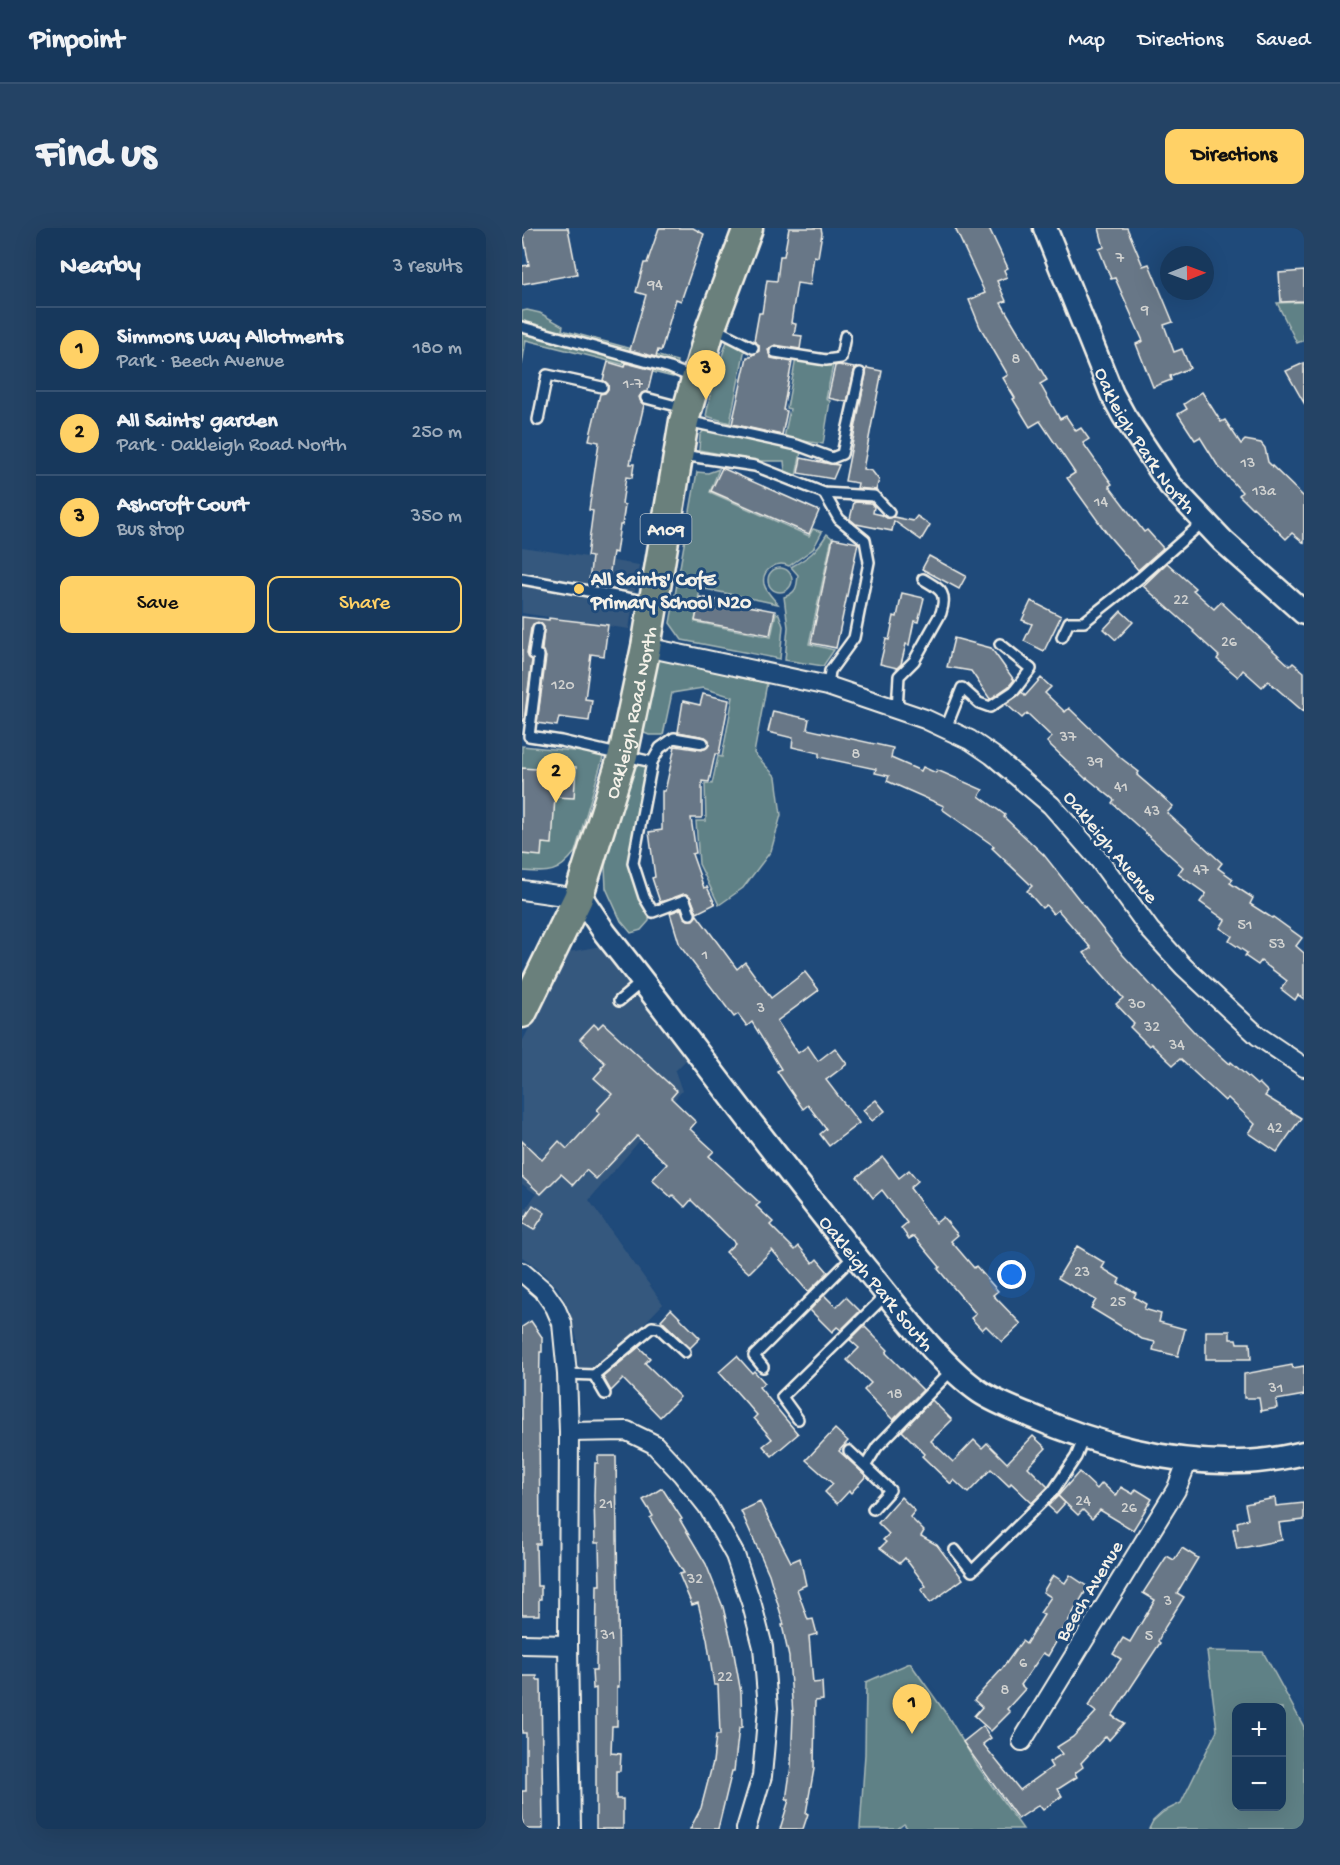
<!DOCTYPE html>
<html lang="en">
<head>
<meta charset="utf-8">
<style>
	:root { --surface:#17385c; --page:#244365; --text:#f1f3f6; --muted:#9eacbb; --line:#365272; --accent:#ffd166 }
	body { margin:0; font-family:"Gochi Hand",sans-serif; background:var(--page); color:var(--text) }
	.controls { position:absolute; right:18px; bottom:18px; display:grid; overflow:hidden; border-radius:12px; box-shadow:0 6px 24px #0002 }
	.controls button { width:54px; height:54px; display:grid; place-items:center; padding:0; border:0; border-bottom:2px solid var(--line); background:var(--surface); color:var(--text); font:30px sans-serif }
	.compass { position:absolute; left:638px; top:18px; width:54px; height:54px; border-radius:50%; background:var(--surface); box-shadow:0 6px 24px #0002; rotate:89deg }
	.you { position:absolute; left:490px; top:1047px; width:21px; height:21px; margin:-15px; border:4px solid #fff; border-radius:50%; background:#1a73e8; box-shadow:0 0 0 9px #1a73e833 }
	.badge { display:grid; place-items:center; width:39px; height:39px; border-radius:50%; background:var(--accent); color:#111; font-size:20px; font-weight:700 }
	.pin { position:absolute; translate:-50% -50px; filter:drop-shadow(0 2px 3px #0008) }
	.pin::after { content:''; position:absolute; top:32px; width:21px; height:18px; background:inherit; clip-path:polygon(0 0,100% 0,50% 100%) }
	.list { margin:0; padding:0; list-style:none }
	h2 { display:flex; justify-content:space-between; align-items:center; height:78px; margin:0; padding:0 24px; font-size:26px }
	h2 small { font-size:20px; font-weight:400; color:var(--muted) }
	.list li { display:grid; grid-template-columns:39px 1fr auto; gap:18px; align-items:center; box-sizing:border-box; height:84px; padding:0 24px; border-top:2px solid var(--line) }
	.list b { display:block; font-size:22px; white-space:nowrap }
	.list p { margin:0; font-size:20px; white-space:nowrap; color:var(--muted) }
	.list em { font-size:20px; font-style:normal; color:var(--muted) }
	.actions { display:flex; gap:12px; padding:18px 24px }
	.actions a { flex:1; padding:14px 0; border:2px solid var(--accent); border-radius:12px; text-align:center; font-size:21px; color:var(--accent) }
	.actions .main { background:var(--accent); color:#111 }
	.map { position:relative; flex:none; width:782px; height:1601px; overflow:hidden; border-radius:12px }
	header { display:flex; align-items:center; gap:36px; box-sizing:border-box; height:84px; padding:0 30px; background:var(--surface); border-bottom:2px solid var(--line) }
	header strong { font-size:28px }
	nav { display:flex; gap:33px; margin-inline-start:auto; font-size:21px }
	.intro { display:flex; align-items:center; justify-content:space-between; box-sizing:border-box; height:144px; padding:0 36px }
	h1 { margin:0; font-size:42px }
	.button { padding:15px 27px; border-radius:12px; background:var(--accent); color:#111; font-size:21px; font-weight:700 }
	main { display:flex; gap:36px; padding:0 36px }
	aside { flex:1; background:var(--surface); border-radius:12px; box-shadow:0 6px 24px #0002 }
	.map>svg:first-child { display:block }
</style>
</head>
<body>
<header>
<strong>Pinpoint</strong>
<nav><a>Map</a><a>Directions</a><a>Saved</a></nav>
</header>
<div class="intro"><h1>Find us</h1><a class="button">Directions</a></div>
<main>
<aside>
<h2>Nearby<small>3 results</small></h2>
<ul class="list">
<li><span class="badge">1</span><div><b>Simmons Way Allotments</b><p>Park · Beech Avenue</p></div><em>180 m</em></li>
<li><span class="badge">2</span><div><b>All Saints' garden</b><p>Park · Oakleigh Road North</p></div><em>250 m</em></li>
<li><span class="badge">3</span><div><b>Ashcroft Court</b><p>Bus stop</p></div><em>350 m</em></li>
</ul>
<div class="actions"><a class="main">Save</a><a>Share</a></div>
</aside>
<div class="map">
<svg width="782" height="1601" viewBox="0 0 782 1601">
	<rect width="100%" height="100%" fill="#1f4a7a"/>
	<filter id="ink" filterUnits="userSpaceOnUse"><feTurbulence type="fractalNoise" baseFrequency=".0167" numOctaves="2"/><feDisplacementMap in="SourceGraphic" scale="12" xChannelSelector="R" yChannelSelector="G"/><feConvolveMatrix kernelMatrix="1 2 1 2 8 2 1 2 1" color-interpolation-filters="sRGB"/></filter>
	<g filter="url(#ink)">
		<g fill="#35587e">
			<path d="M0 319 117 337 107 401 0 385Z"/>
			<path d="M79 718 165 831 153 843 160 863 67 972 141 1076 72 1147 56 1146 55 1111 48 1083 36 1060 16 1040 0 1029V986L14 966 0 956V814L47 724Z"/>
		</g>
		<g fill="#5e8186" stroke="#a9b9b7" stroke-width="1.5" fill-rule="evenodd">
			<path d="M782 74V112L775 115 755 75Z"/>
			<path d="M5 82 18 85 41 98 40 102 155 133 151 149 4 112 0 137V83Z"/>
			<path d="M205 113 223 120 208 195 184 188 190 158Z"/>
			<path d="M274 130 311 137 304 171 308 173 301 216 262 210 268 181 265 180Z"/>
			<path d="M183 201 265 218 279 224 274 248 263 243 262 233H236L177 222 178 207Z"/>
			<path d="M197 241 188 264 287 308 291 301 300 304 291 321 267 338C255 332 239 342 242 356 244 364 251 370 256 376L178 360 173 394 249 409 254 385 257 386 261 398 258 431 160 412 148 395 175 244 186 245Z"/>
			<path d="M305 306 310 310 287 416 312 422 301 438 263 432 266 399 262 369C274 365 275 360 276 347L269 339C287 329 294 324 305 306Z"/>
			<circle cx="258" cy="352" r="12"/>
			<path d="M137 431 201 443 215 449 245 455 232 525 254 549 259 587 249 623 221 660 197 677 177 636 174 593H184L183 555 190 556 196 528 200 529 211 469 181 460 150 465 141 507H127L120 504 132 435Z"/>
			<path d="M0 518 82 526 53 624C36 646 27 645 0 643Z"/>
			<path d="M117 533 127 537 109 635 127 685V693L119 702 109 705 99 693 84 660 83 638 109 536Z"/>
			<path d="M685 1423 741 1424 782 1499V1597L774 1601H627L631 1593 641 1584 659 1575 695 1502ZM714 1480H760V1578H714Z"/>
			<path d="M388 1435 425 1487 455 1537 501 1601H386L382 1596 375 1601H338L343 1526 344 1454Z"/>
		</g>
		<g fill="#687787" stroke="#f4f1e8" stroke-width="1.5">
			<path d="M0 0H46L55 46 0 56V38L7 37Z"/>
			<path d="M137 0H171L182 6 159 73 154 71 139 123 136 122 134 129 108 122 124 67 114 64 122 35H125Z"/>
			<path d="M267 0H299L300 5 296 29 292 28 288 57 275 55 269 95 274 96 272 107 280 108 278 121 253 117 246 122 249 130 270 134 261 182 265 183 260 207 210 196 225 129H229L230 127 237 123V117L232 113 237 85H240L245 52 255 53 258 28H262Z"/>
			<path d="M433 0H467L486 40 482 42 485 49 475 53 484 73 479 75 525 152 518 156 538 191 544 188 554 203 559 200 567 211 561 215 590 256 587 258 622 304 625 302 641 320 616 342 586 307 545 250 553 245 518 193 508 199 491 171 493 170 481 150 486 147 458 99 447 72 463 65Z"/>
			<path d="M577 0H605L621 38 627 36 651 94 642 97 652 124 660 121 668 140 648 148 649 152 631 159 614 116 621 113 593 50 589 51 577 21 582 19Z"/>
			<path d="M782 43V73L759 74 757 45Z"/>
			<path d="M86 134 103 139 104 135 131 142 126 163 120 165 117 169 119 174 122 177 108 236H112L110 250 104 249 100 276 103 277 100 297H98L94 325 91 324 86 356 67 353 70 329 65 328 71 283 67 282 77 214 67 212 78 166 83 165 86 161V156L81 152Z"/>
			<path d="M782 135V175L764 143Z"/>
			<path d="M316 137 333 140 325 174 306 170 313 138Z"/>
			<path d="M345 140 360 143 341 241 350 243 357 252 354 262 335 260 336 255 323 253Z"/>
			<path d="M680 164 699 194 703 192 719 216 723 212 739 215 743 220 746 234 782 269V315L770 305 764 311 731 279 730 280 717 267 720 264 696 238 678 209 673 212 656 186 665 181 662 176Z"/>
			<path d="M279 230 308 236 317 237 311 251 276 245Z"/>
			<path d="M200 240 297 283 287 306 189 263Z"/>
			<path d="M332 274 349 275 352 279 351 285 360 287 365 290 372 289 391 293 395 288 408 297 399 312 372 293 370 303 334 296 328 291Z"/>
			<path d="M311 310 336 315 314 420 289 415Z"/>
			<path d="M407 328 444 348 437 361 400 341Z"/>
			<path d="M645 335 673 360 671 362 692 381 699 374 768 438 771 435 782 444V484L746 453 740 459 721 442 716 449 695 431 697 428 671 404 672 403 621 358Z"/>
			<path d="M380 365 402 370 396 394 392 393 387 417 384 416 379 436 375 440 358 436 364 411 367 412 372 388 375 389Z"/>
			<path d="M178 369 253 383 248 407 173 393Z"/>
			<path d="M509 373 539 388 522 423 502 413 510 396 500 392Z"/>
			<path d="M599 383 611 394 594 412 582 401Z"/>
			<path d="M0 389 27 392V390L86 397 82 428 69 426 63 471 70 472 67 493 37 489 35 498 15 495 24 429 20 422 22 399 16 394 11 396 9 400 5 425 10 432 2 493H0Z"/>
			<path d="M432 410 469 420 492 452 487 458 468 471 449 443 425 439Z"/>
			<path d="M519 450 529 459 523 465 543 484 547 480 599 530 617 544 615 547 651 578 645 585 700 635 696 640 711 651 708 655 731 670 728 676 750 690 751 689 780 710 774 718 782 725V771L776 767 773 772 759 761 765 753 739 733 736 737 723 728 725 725 707 713 710 708 698 700 703 692 678 674 684 666 656 646 661 639 590 575 592 572 565 550 564 551 525 514 530 509 505 485 500 490 484 476 500 464 503 468Z"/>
			<path d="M181 466 207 472 197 526H193L187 554 180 553V590H169L174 625 170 626 182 660 185 659 193 676 175 685 169 670 165 666 138 674 130 650 133 649 127 604 140 602V563H143L153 518 180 522 187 517V512L183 509 156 504 161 473 178 477Z"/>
			<path d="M251 483 287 491 285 501 371 520 369 530 399 543 401 539 414 545 415 542 461 562 457 568 483 587 482 589 522 627 601 727 674 806 708 836 709 834 735 857 737 855 746 864 743 868 779 890 755 924 727 905 733 896 706 870 703 873 658 831 651 837 629 816 627 818 608 799 612 795 594 776 601 770 562 725 569 720 536 682 531 686 524 677 520 680 505 663 510 658 470 620 472 618 420 581 422 578 365 553 367 548 353 545 354 541 297 529V525L270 519 271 510 246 504Z"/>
			<path d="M30 537 54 539 52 570 33 569 30 616 20 615 19 628 0 626V540L29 542Z"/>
			<path d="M159 681 162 689 166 692H171L175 687 215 741 223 734 249 770 283 744 297 762 255 793 276 825 286 818 296 833 313 820 325 836 304 852 337 895 307 918 298 906 304 901 286 877 281 881 270 865 255 843 259 841 230 794 225 798 216 786 212 789 158 718 148 685Z"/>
			<path d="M81 795 155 863 149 870 174 894 168 901 192 923 187 928 238 975 234 978 251 994 248 997 273 1022 277 1018 291 1035 295 1031 306 1044 286 1064 250 1022 227 1045 204 1024 213 1015 169 972 163 979 151 967 149 969 130 952 145 936 115 908 74 951 64 942 51 957 39 946 19 966 0 949V913L20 932 37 913 45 921 78 885 75 882 90 866 72 850 80 841 79 840 83 835 58 811 72 796 76 800Z"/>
			<path d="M354 872 363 883 350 893 341 882Z"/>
			<path d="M361 929 377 950 387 942 396 953 388 960 414 995 421 989 436 1007 429 1013 452 1040 454 1038 476 1063 471 1067 499 1096 480 1114 464 1098 460 1102 449 1090 454 1086 431 1059 416 1041 418 1039 392 1008 387 1011 379 1000 385 995 360 962 351 970 335 949Z"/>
			<path d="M11 977 23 985 12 1002 0 995Z"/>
			<path d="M555 1018 583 1035 580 1040 598 1051 596 1055 614 1065 612 1069 624 1076 622 1081 639 1086 637 1094 663 1101 656 1128 631 1122 633 1114 620 1111 569 1080 574 1072 536 1050Z"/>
			<path d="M302 1067 314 1079 324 1069 338 1083 319 1102 315 1099 310 1104 288 1082Z"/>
			<path d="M149 1081 178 1110 168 1120 139 1092Z"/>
			<path d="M9 1093 20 1109V1124H18L17 1176 18 1316H14L15 1358H19V1371H17V1387H0V1099Z"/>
			<path d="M342 1098 366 1122 364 1125 401 1162 371 1192 342 1162 349 1155 325 1132 337 1120 328 1112Z"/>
			<path d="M684 1103H708V1111H714L715 1115H728L729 1131H684Z"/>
			<path d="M117 1119 128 1130 123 1135 158 1169 138 1189 101 1151 89 1163 81 1149Z"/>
			<path d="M215 1128 230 1145 232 1143 243 1155 237 1159 276 1206 250 1228 241 1218 250 1211 232 1190 235 1187 197 1144Z"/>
			<path d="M770 1137 771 1140 782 1138V1167L754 1172 755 1180 739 1183 737 1170H722V1146Z"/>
			<path d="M410 1172 430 1192 409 1213 431 1234 452 1212 460 1220 465 1215 485 1235 511 1208 524 1220 506 1239 526 1259 510 1275 489 1255 487 1258 469 1241 446 1265 432 1252 429 1256 400 1228 403 1226 380 1203Z"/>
			<path d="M313 1201 326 1213 317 1223 344 1248 329 1265 327 1263 315 1276 303 1264 311 1256 284 1232Z"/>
			<path d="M76 1228H94L97 1459H95V1498H90L89 1525 99 1526 98 1543H94V1571H101V1601H74V1460L71 1461 70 1442H74L75 1357H78L77 1315H73L72 1267 73 1235H76Z"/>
			<path d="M557 1244 575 1261 580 1255 594 1268 599 1259 611 1266 614 1261 630 1271 611 1302 578 1282 570 1291 561 1282 556 1287 536 1268Z"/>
			<path d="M140 1260 160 1291 158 1292 184 1336 201 1379 211 1420 219 1465 220 1499 217 1500 212 1543H210L196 1601H168L179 1580 191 1534 194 1507H198L196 1457H192L185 1411 176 1375 170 1377 157 1346 162 1345 128 1290 131 1288 121 1272Z"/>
			<path d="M536 1268 543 1275 534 1285 526 1278Z"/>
			<path d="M379 1269 393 1283 388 1289 402 1303 399 1308 415 1317 441 1351 408 1375 399 1362 404 1358 383 1330 378 1335 358 1320 364 1314 361 1312 367 1306 356 1295Z"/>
			<path d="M753 1270 754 1278 782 1275V1292L757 1295 760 1312 715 1321 711 1301 716 1300 715 1294 726 1291 723 1276Z"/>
			<path d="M238 1274 269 1334 278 1330 284 1357 275 1361 286 1392 291 1391 295 1406 287 1408 291 1455 300 1454 301 1472 293 1473 292 1541 284 1585 286 1586 281 1601H258L267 1572H264L269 1538 271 1487 267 1429 260 1397H262L247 1346 219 1283Z"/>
			<path d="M660 1320 676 1330 655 1365 662 1369 643 1399 636 1413 638 1415 590 1488 602 1495 587 1512 584 1508 559 1535 561 1539 553 1545 555 1549 536 1561 540 1568 521 1582 517 1577 496 1591 441 1514 461 1498 469 1510 461 1516 498 1562 530 1539 527 1534 540 1526 535 1519 551 1509 574 1484 566 1478 599 1431 591 1426 601 1410 608 1414 633 1372 621 1365 645 1328 652 1332Z"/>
			<path d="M531 1347 543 1355 548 1347 566 1359 526 1428 521 1425 499 1457 503 1461 485 1481 488 1484 469 1503 452 1488 460 1479 452 1472 480 1441 500 1413 504 1416 522 1387 518 1385 529 1369 521 1364Z"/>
			<path d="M0 1448H15V1452H19L21 1601H1L0 1563H4V1505H0Z"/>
		</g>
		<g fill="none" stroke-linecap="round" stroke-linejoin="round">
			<g stroke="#f4f1e8" stroke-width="14">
				<g id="service">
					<path d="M0 99 148 140 170 149"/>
					<path d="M192 100 231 120"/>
					<path d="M253 124 304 132 319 130 323 108"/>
					<path d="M124 170 162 180"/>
					<path d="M16 192 25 147 80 159"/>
					<path d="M165 193 275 217 310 230 320 226 338 145"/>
					<path d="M160 227 233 238 302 265 352 268 367 284"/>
					<path d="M302 265 317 291 343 312 347 334 332 410 308 443 306 458"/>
					<path d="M0 351 127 374"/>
					<path d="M16 401 12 426 17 428 7 508 39 513 130 534"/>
					<path d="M540 409 547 394H562L619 349 681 294"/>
					<path d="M375 481 377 448 392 433 419 385C426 363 417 361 401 351"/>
					<path d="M424 500 440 460 457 475 468 479 492 463 509 441 478 416"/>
					<path d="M168 686 163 672 131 684 122 669 111 635 130 534 138 520 152 510 181 515"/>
					<path d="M97 773 121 753"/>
					<path d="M241 1139 232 1128 333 1027"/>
					<path d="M45 1146 72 1147 130 1099 137 1100 163 1124"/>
					<path d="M72 1147 83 1166"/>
					<path d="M276 1191 260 1169 365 1066"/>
					<path d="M327 1223 368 1262 351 1281"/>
					<path d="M344 1237 355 1219 430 1142"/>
					<path d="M433 1322 450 1343 531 1263 554 1229 562 1209"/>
				</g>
			</g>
			<g stroke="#f4f1e8" stroke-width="22">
				<g id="minor">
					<path d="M124 419 306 458 403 491 448 512 470 527 529 577 578 633 628 702 662 739 736 808 782 839"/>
					<path d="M0 662 56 670"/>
					<path d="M0 1044 21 1062 33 1079 40 1095 45 1146 47 1204 46 1417 49 1601"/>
					<path d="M47 1204 105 1203 132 1216 159 1245 186 1279 213 1327 230 1377 241 1419 246 1480 240 1548 224 1601"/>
					<path d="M0 1416 46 1417"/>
					<path d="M500 1513 654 1262 666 1232"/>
				</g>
			</g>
			<g stroke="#f4f1e8" stroke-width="27">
				<g id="tertiary">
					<path id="s1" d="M523 0 590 166 602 188 648 257 701 313 782 385"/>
					<path id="s2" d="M56 670 63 675 83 705C171 816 254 931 344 1041 376 1079 417 1136 458 1164 473 1174 492 1181 509 1188 573 1216 647 1236 717 1234 739 1234 761 1230 782 1225"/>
				</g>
			</g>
			<g stroke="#f4f1e8" stroke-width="33">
				<g id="primary">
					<path id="s3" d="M0 785 56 670 101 527 124 419 162 193 189 99 226 0"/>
				</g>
			</g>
			<use href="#service" stroke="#1f4a7a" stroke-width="9"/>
			<use href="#minor" stroke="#1f4a7a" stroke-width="18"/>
			<use href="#tertiary" stroke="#1f4a7a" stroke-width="22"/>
			<use href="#primary" stroke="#6a807c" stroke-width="28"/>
		</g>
	</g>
	<circle fill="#ffd166" stroke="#1f4a7a" stroke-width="2" cx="57" cy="361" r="6"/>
	<g text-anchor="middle" stroke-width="6" stroke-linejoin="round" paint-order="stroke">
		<g font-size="16" fill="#d1d2d0">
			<text x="598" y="34">7</text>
			<text x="133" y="61">94</text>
			<text x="623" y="86">9</text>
			<text x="494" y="135">8</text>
			<text x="111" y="160">1-7</text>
			<text x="726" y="239">13</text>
			<text x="742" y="267">13a</text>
			<text x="579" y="278">14</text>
			<text x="659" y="376">22</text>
			<text x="707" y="418">26</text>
			<text x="41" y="461">120</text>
			<text x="546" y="513">37</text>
			<text x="334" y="530">8</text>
			<text x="573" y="538">39</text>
			<text x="599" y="563">41</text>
			<text x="630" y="587">43</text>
			<text x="679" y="646">47</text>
			<text x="723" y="701">51</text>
			<text x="755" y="720">53</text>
			<text x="183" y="731">1</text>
			<text x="615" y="780">30</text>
			<text x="239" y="784">3</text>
			<text x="630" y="803">32</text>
			<text x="655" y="821">34</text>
			<text x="753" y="904">42</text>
			<text x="560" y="1048">23</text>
			<text x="596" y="1078">25</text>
			<text x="754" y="1164">31</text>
			<text x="373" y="1170">18</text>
			<text x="561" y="1277">24</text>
			<text x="84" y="1280">21</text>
			<text x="607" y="1284">26</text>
			<text x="173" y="1355">32</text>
			<text x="646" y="1377">3</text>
			<text x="86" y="1411">31</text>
			<text x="627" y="1412">5</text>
			<text x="501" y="1439">6</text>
			<text x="203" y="1453">22</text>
			<text x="483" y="1466">8</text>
		</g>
		<rect fill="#1f4a7a" stroke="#b4bfc7" stroke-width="1.5" x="118.5" y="286" width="51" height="30" rx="4.5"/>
		<g font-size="18" font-weight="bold" fill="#f4f1e8">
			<text x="144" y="307">A109</text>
		</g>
		<g font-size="20" fill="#f4f1e8" stroke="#1f4a7a">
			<text dy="7" stroke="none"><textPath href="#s1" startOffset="236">Oakleigh Park North</textPath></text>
			<text dy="7" stroke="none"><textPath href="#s3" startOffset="321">Oakleigh Road North</textPath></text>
			<text transform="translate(590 618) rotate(51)" y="7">Oakleigh Avenue</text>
			<text dy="7" stroke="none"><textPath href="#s2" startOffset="488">Oakleigh Park South</textPath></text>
			<text transform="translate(566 1362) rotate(-59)" y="7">Beech Avenue</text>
		</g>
		<g font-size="20" font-weight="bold" fill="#f4f1e8" stroke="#1f4a7a" text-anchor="start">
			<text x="69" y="357">All Saints' CofE<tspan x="69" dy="23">Primary School N20</tspan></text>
		</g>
	</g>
</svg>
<div class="controls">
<button>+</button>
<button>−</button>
</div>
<svg class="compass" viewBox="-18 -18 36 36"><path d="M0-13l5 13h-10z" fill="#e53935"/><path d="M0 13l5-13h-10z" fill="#9eacbb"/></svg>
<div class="you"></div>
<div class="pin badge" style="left:390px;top:1506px">1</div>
<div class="pin badge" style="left:34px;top:575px">2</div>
<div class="pin badge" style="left:184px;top:172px">3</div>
</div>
</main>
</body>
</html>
